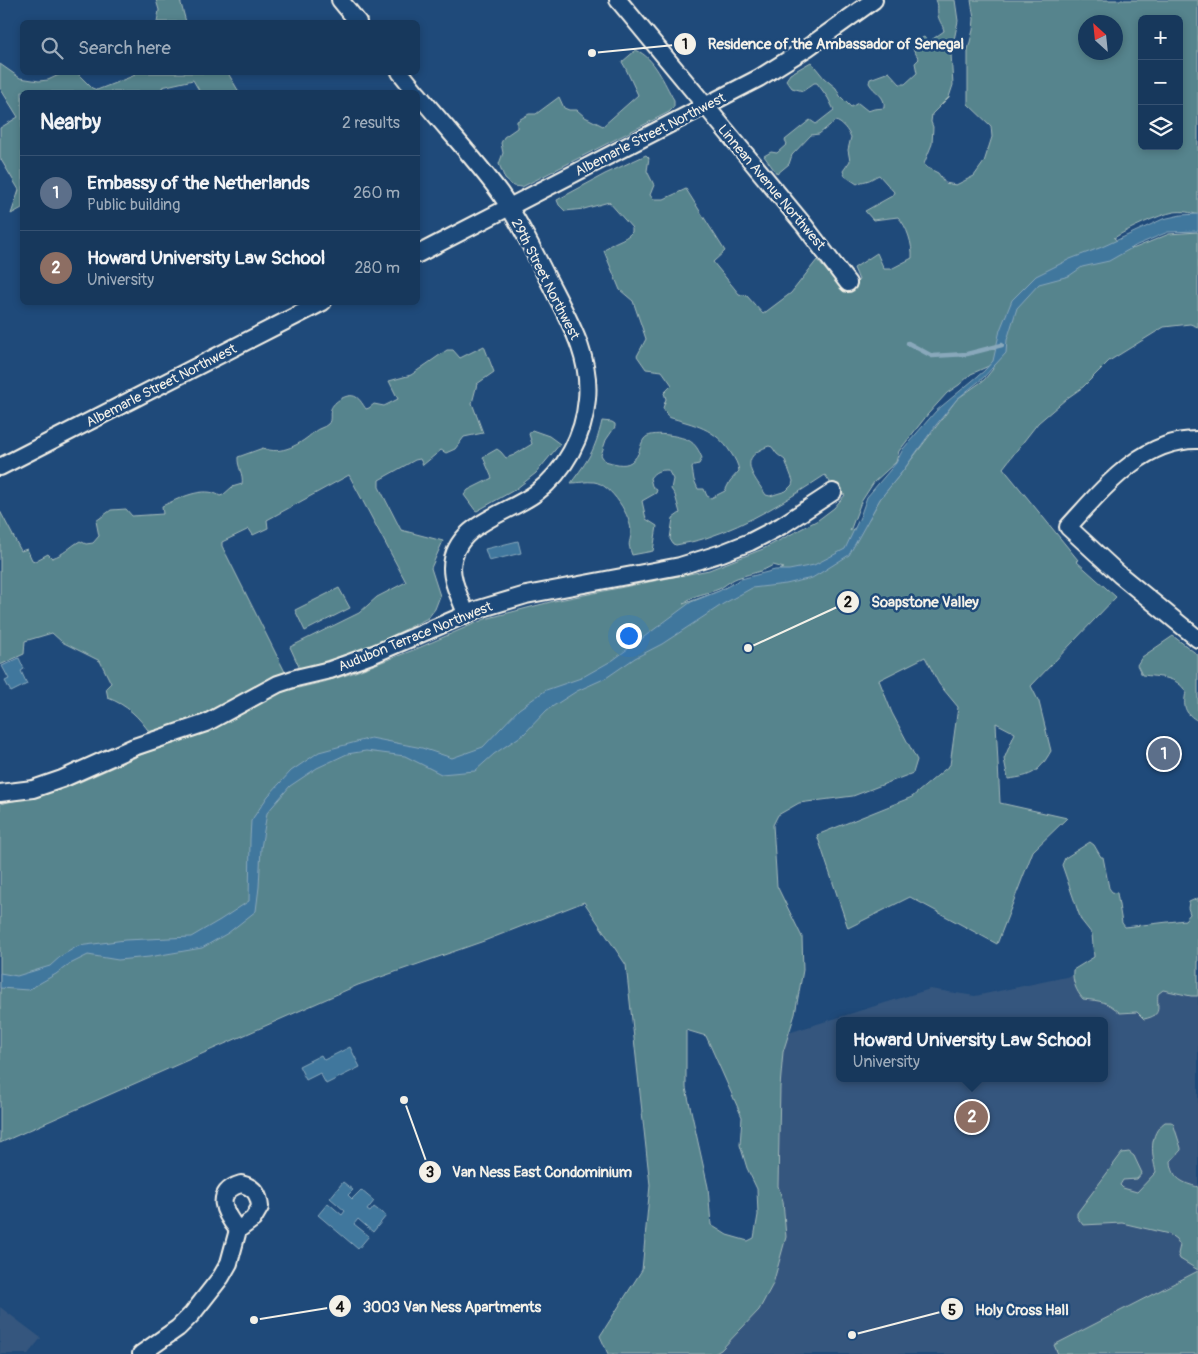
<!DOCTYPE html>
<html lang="en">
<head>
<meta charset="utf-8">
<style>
	:root { --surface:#17385c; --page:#244365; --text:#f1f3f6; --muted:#9eacbb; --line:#365272; --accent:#90b9f0 }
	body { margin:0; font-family:Pangolin,sans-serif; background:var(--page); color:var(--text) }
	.controls { position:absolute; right:15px; top:15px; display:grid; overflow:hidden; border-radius:8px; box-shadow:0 2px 8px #0003 }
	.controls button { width:45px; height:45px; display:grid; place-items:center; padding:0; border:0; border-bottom:1px solid var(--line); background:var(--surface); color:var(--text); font:25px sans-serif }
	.compass { position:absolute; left:1078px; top:15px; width:45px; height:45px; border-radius:50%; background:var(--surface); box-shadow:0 2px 8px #0003; rotate:333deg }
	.you { position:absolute; left:628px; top:635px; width:18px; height:18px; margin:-12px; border:4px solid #fff; border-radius:50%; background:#1a73e8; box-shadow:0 0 0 8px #1a73e833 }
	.badge { display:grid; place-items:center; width:32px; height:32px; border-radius:50%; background:var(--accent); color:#fff; font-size:16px; font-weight:700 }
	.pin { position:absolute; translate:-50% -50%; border:2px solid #fff; box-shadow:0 1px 5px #0006 }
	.popup { position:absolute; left:836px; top:1017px; width:272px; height:65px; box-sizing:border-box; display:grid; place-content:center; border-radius:8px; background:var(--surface); filter:drop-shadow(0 1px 4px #0005); font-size:16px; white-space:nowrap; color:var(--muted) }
	.popup b { font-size:19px; color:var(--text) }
	.popup::after { content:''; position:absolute; left:50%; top:100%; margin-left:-10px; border:10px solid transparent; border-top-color:var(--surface) }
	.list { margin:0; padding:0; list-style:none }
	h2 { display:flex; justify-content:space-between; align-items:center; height:65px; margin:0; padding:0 20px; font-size:21px }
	h2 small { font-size:16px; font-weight:400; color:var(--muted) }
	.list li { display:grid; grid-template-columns:32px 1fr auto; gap:15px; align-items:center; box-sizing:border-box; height:75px; padding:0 20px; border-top:1px solid var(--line) }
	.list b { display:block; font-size:19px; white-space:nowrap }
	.list p { margin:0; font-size:16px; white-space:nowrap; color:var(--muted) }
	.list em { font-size:16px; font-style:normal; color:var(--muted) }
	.icon { flex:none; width:28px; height:28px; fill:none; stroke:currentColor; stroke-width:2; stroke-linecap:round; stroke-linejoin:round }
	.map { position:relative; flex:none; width:1198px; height:1354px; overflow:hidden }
	.search { position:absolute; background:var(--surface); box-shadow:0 2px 8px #0003; left:20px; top:20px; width:400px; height:55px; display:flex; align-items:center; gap:12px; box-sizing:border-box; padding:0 18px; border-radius:8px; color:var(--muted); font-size:19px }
	.panel { position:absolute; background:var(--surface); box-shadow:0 2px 8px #0003; left:20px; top:90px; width:400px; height:215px; border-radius:8px }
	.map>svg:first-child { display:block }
</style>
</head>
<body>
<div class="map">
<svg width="1198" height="1354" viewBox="0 0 1198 1354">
	<rect width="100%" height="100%" fill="#1f4a7a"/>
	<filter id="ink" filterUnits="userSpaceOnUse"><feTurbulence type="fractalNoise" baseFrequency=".02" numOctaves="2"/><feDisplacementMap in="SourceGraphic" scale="10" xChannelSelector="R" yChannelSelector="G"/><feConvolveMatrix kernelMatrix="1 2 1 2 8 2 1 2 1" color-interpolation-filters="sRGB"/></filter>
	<g filter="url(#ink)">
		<g fill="#35567e" fill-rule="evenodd">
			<path d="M1198 960V1354H698L745 1320 768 1296 771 1262 772 1038 930 989 975 996 1123 965ZM840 1021H1104V1078H840Z"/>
			<path d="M0 1307 41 1338 28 1354H0Z"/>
		</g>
		<g fill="#56848d" stroke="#a5baba" fill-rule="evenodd">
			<path d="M156 0H180L186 22H157L159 10Z"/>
			<path d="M936 0H955L958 21 951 54 953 85 949 97 932 114 931 122 933 127 932 144 924 164 926 167 938 173 945 183 956 185 974 176 984 162 992 137 991 126 968 104V50L973 30 974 19 971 0H1198V215C1191 212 1182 211 1174 212 1158 215 1128 229 1114 238L1128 249 1135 248 1169 234 1198 232V327L1190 324 1164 327 1109 361 1083 387 1066 399 1038 423 1003 468 1078 560 1076 561 1116 597 1031 686 1039 702 1051 751C1039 772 1033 776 1008 779L1004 759 1015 733 996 723 1000 803 1067 818 1033 851 997 944 910 897 848 928 817 835 912 797 950 765 958 707 939 684 925 657 879 680 892 713 917 760 913 773 853 796 799 803 778 815 773 825 777 886 802 937 803 970 795 1014 783 1052 780 1087 778 1186 783 1201 786 1237 773 1284 759 1310 721 1350 714 1354H608L600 1336 642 1270 650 1185 626 965 584 902 484 941 358 985 0 1143V804L48 793 80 782 170 742 211 730 281 692 324 682 350 674 416 649 485 619 554 601 709 570 763 549 818 520 834 508 845 495 828 487 830 482 825 475C787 500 749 524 706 538 697 541 686 543 676 545L673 544 670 539 673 518 680 513 675 495 671 489 673 479 668 470C660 470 655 471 650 478L652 486 657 490 656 493 642 501 646 519 657 526 653 551 632 555C627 541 630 545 631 533 632 517 611 484 594 482 587 481 578 483 571 483 588 460 595 451 602 421L612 422 615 424V427L606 440 601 455 605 461C613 463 624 467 631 462 641 455 639 446 644 439 650 430 680 436 688 440 696 444 699 451 702 458L699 464 694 465 692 468 694 480 698 489H704L707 496 711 498 725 491 730 481 739 471C738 464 735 459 731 453 715 428 695 425 668 417L663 408 666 399 664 393 672 385 662 371 646 369 637 356 646 339 633 301 620 290 604 251C611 241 625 241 632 232V228L609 202 584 209 565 211 559 205 557 200 605 174 646 155 649 158 647 171 654 185 650 195 653 199H664L686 189 725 251 713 262 739 294 747 296 763 314 791 293 817 260 844 291 859 280 854 268 877 253 884 269H891L912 258C913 245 907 226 898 217L873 220 865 211 892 196 894 192 879 175C874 177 871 180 866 181 862 182 860 182 857 184L845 176 843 171 850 161 848 150 851 137C848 131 842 122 835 121L819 134 811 135 792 155 789 164 777 174 764 156 771 152 777 153 787 144 785 140 810 120 816 124 834 110 828 98 817 83H814L803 91 792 88 786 80 790 74 811 62 824 78 836 88 840 96 851 107 858 103 868 111 874 109 884 108C886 95 874 93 869 83L870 79 889 72 900 84H905L917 73 915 63 919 59 913 49 915 42 924 37 927 41H930L944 31C943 25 938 20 938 14 937 8 939 6 936 0ZM1142 19H1179V146H1142ZM1086 22H1116V52H1086ZM991 365 993 369 984 380 957 399 902 472 880 499 869 519 850 531 861 502 874 482 896 462 899 451 928 414 947 393 959 385 971 374ZM769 446 772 447 777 454 785 460 793 481 792 485 786 491 770 496 766 495C753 475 736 458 769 446ZM773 565 784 568 683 604C693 594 707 594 719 589 726 585 732 579 740 577 752 573 762 572 773 565ZM686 1030 706 1036 742 1117 740 1145 747 1168 757 1189 758 1215 754 1238 748 1241 727 1235 711 1225 708 1187 686 1088Z"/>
			<path d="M636 50C655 58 664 83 674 100V107L669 112 522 187 513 186 505 179 499 164 503 153 501 143 504 137 517 128V121L529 114H536L559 97 564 108 569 110H577L585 117 603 126 638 95 625 67 622 62Z"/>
			<path d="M0 64 20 78 39 81 48 80 63 73H77L92 88 97 90 133 76 136 73H228L239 92H200L193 80 162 87 163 92H22V208L11 214 19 190 0 158V128L18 117 0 88Z"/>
			<path d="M484 346 494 372 477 384 472 403 483 433 464 437 455 449 446 453 441 450 423 465 420 459 415 460 379 480V487L401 530 443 541 431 568 440 596 435 609 428 618 372 646 300 669 290 647 359 613 377 597 406 582 349 475 267 520 268 528 253 535 249 529 222 542V546L285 672 281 676 257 686 210 714 150 733C139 717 127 705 108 698L106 688 111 683 100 661 62 642 52 633 25 641 24 654 0 665V511L21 551 27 549 32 560 35 561 48 554 52 558C65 554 69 547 80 541L86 544 93 543 99 536 96 521 111 510 126 509 132 516 163 514 162 506C178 499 204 485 220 496L223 495 232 487 242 484C244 474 237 467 238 457L263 448C281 456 301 444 314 432 318 428 324 428 328 424 332 420 329 414 331 409 333 402 348 392 356 397 360 399 363 405 366 409L369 408 374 404 384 406 398 399 389 381 411 375 447 350H453L460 358Z"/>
			<path d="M532 430 549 436 560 444 536 473 516 489 477 511 475 510 464 495 468 490 492 478 483 457 497 449 501 452 506 458 514 455 532 444 529 434Z"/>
			<path d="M339 588 350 608 305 631 295 610Z"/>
			<path d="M1173 636 1198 655V721C1184 713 1183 706 1186 692 1177 676 1159 677 1142 675L1137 665 1142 657Z"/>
			<path d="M1090 842 1094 845 1101 857H1103L1109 888 1112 892 1117 893 1122 923 1125 927 1185 920 1190 914 1188 908 1189 902 1198 898V996H1191L1163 990 1158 994C1156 1007 1164 1015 1144 1019L1137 1012 1120 1013C1107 1001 1101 1001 1083 999 1076 991 1072 981 1073 970L1094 957 1092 934 1081 920 1062 865 1065 858Z"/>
			<path d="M1165 1122H1171L1173 1123 1181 1148V1150L1171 1161C1172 1179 1183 1183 1198 1187V1270L1180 1259 1178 1254 1180 1245 1176 1239 1169 1234 1122 1223 1083 1225 1077 1217V1213L1122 1153 1129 1152 1134 1156 1142 1173 1137 1179 1123 1180 1120 1185 1123 1188 1137 1192 1156 1172C1152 1155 1148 1134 1165 1122Z"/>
			<path d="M1198 1271V1354H1058L1054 1345Z"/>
		</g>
		<g fill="#41779d" stroke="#89a8bb">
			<path d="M1198 214V231L1168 232 1137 245 1109 261 1082 267 1069 276 1039 284 1017 308 1007 340 1006 353 983 378 957 399 936 425 902 472 880 499 849 555 822 572 812 578 786 584 752 588 723 604 662 644 635 658 606 678 577 691 547 710 524 734 494 754 475 771 441 774 405 756 366 751 347 754 317 768 290 786 267 813 261 848 259 887 256 911 228 933 202 948 149 957 118 960 88 955 68 965 56 974 28 990 0 988V973L17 976 50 966 61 956 78 946 125 940 191 937 220 920 249 901 250 839 251 821 268 796 291 771 319 752 371 738 422 748 452 758 483 747 519 709 546 690 581 678 613 660 691 602 719 591 741 579 775 570H789L814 565 845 549 860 517 867 497 896 463 903 449 936 411 984 371 993 361 1000 330 1012 300 1036 276 1070 259 1102 247 1163 219 1181 215Z"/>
			<path d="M518 541 521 553 489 561 485 549Z"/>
			<path d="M19 658 24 669 21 671 27 684 11 692 5 681 9 679 2 666Z"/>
			<path d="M350 1047 360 1067 326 1084 320 1073 306 1080 299 1066 321 1055 324 1060Z"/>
			<path d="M343 1182 353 1190 348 1195 352 1199 361 1190 374 1201 367 1210 370 1212 374 1207 386 1216 373 1232 358 1219 354 1224 369 1236 358 1249 318 1215 328 1203 342 1215 345 1211 330 1198Z"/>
		</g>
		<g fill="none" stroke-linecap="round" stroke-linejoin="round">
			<path stroke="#89a8bb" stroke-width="4.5" d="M908 343 932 356 967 354 1002 345"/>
			<g stroke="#f4f1e8" stroke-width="20">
				<g id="minor">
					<path d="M340 0 358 22"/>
					<path d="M618 0 804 225 848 283"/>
					<path d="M400 72 416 92"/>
					<path d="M418 94C444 126 476 160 500 193 521 223 536 257 553 289 571 324 591 359 587 399 584 436 565 471 536 493 508 514 453 524 452 568 452 584 461 599 466 614"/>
					<path d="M418 254 759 78 807 48 874 0"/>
					<path d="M1198 440C1142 439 1103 489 1068 527L1120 575 1198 639"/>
					<path d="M0 467 323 302"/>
					<path d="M0 793 33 789 62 779 134 747 206 723 278 684 296 678 330 670 374 654 476 610 526 595 680 566 722 553 750 542 781 526 833 492"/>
					<path d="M141 1354 178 1328 192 1314 221 1277 229 1263 238 1230 253 1219 260 1207C259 1194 254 1187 241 1184 213 1192 224 1213 238 1230"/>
				</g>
			</g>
			<use href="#minor" stroke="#1f4a7a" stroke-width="16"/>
		</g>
	</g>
	<g text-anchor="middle" stroke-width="5" stroke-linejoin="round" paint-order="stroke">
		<g font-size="14" fill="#f4f1e8" stroke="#1f4a7a">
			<text transform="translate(650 134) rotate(-27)" y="5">Albemarle Street Northwest</text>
			<text transform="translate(772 187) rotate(50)" y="5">Linnean Avenue Northwest</text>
			<text transform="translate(546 279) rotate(63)" y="5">29th Street Northwest</text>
			<text transform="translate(161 385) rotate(-27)" y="5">Albemarle Street Northwest</text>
			<text transform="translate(415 636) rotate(-22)" y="5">Audubon Terrace Northwest</text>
		</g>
	</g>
	<path fill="none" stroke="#f4f1e8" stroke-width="2" d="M592 53L685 44M748 648L848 602M404 1100L430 1172M254 1320L340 1306M852 1335L952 1309"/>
	<g fill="#f4f1e8" stroke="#1f4a7a" stroke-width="2">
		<circle cx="592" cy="53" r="5"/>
		<circle cx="748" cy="648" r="5"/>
		<circle cx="404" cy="1100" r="5"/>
		<circle cx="254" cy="1320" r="5"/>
		<circle cx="852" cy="1335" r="5"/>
		<circle cx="685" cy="44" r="12"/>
		<circle cx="848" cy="602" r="12"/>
		<circle cx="430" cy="1172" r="12"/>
		<circle cx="340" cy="1306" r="12"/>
		<circle cx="952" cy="1309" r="12"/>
	</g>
	<g font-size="15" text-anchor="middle" font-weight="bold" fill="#111">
		<text x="685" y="49">1</text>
		<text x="848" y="607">2</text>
		<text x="430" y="1177">3</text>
		<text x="340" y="1312">4</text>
		<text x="952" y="1315">5</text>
	</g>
	<g font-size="15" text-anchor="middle" font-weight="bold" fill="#f4f1e8" stroke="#1f4a7a" stroke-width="5" stroke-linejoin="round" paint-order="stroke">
		<text x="836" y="49">Residence of the Ambassador of Senegal</text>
		<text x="925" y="607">Soapstone Valley</text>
		<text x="542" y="1177">Van Ness East Condominium</text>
		<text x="452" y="1312">3003 Van Ness Apartments</text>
		<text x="1022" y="1315">Holy Cross Hall</text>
	</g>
</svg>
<div class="controls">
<button>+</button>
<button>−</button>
<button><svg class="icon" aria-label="layers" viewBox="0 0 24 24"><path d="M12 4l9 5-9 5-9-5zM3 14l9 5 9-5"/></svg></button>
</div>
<svg class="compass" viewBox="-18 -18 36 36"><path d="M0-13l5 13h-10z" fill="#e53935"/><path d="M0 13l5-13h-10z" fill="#9eacbb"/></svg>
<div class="you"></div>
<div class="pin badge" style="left:1164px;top:754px;background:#5c6f8a">1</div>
<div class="pin badge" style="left:972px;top:1117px;background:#8d6e63">2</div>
<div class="popup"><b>Howard University Law School</b>University</div>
<div class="search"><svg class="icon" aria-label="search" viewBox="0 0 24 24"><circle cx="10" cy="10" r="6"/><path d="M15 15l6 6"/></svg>Search here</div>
<section class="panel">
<h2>Nearby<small>2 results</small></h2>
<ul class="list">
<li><span class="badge" style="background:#5c6f8a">1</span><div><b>Embassy of the Netherlands</b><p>Public building</p></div><em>260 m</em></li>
<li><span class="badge" style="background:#8d6e63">2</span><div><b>Howard University Law School</b><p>University</p></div><em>280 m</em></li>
</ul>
</section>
</div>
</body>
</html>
